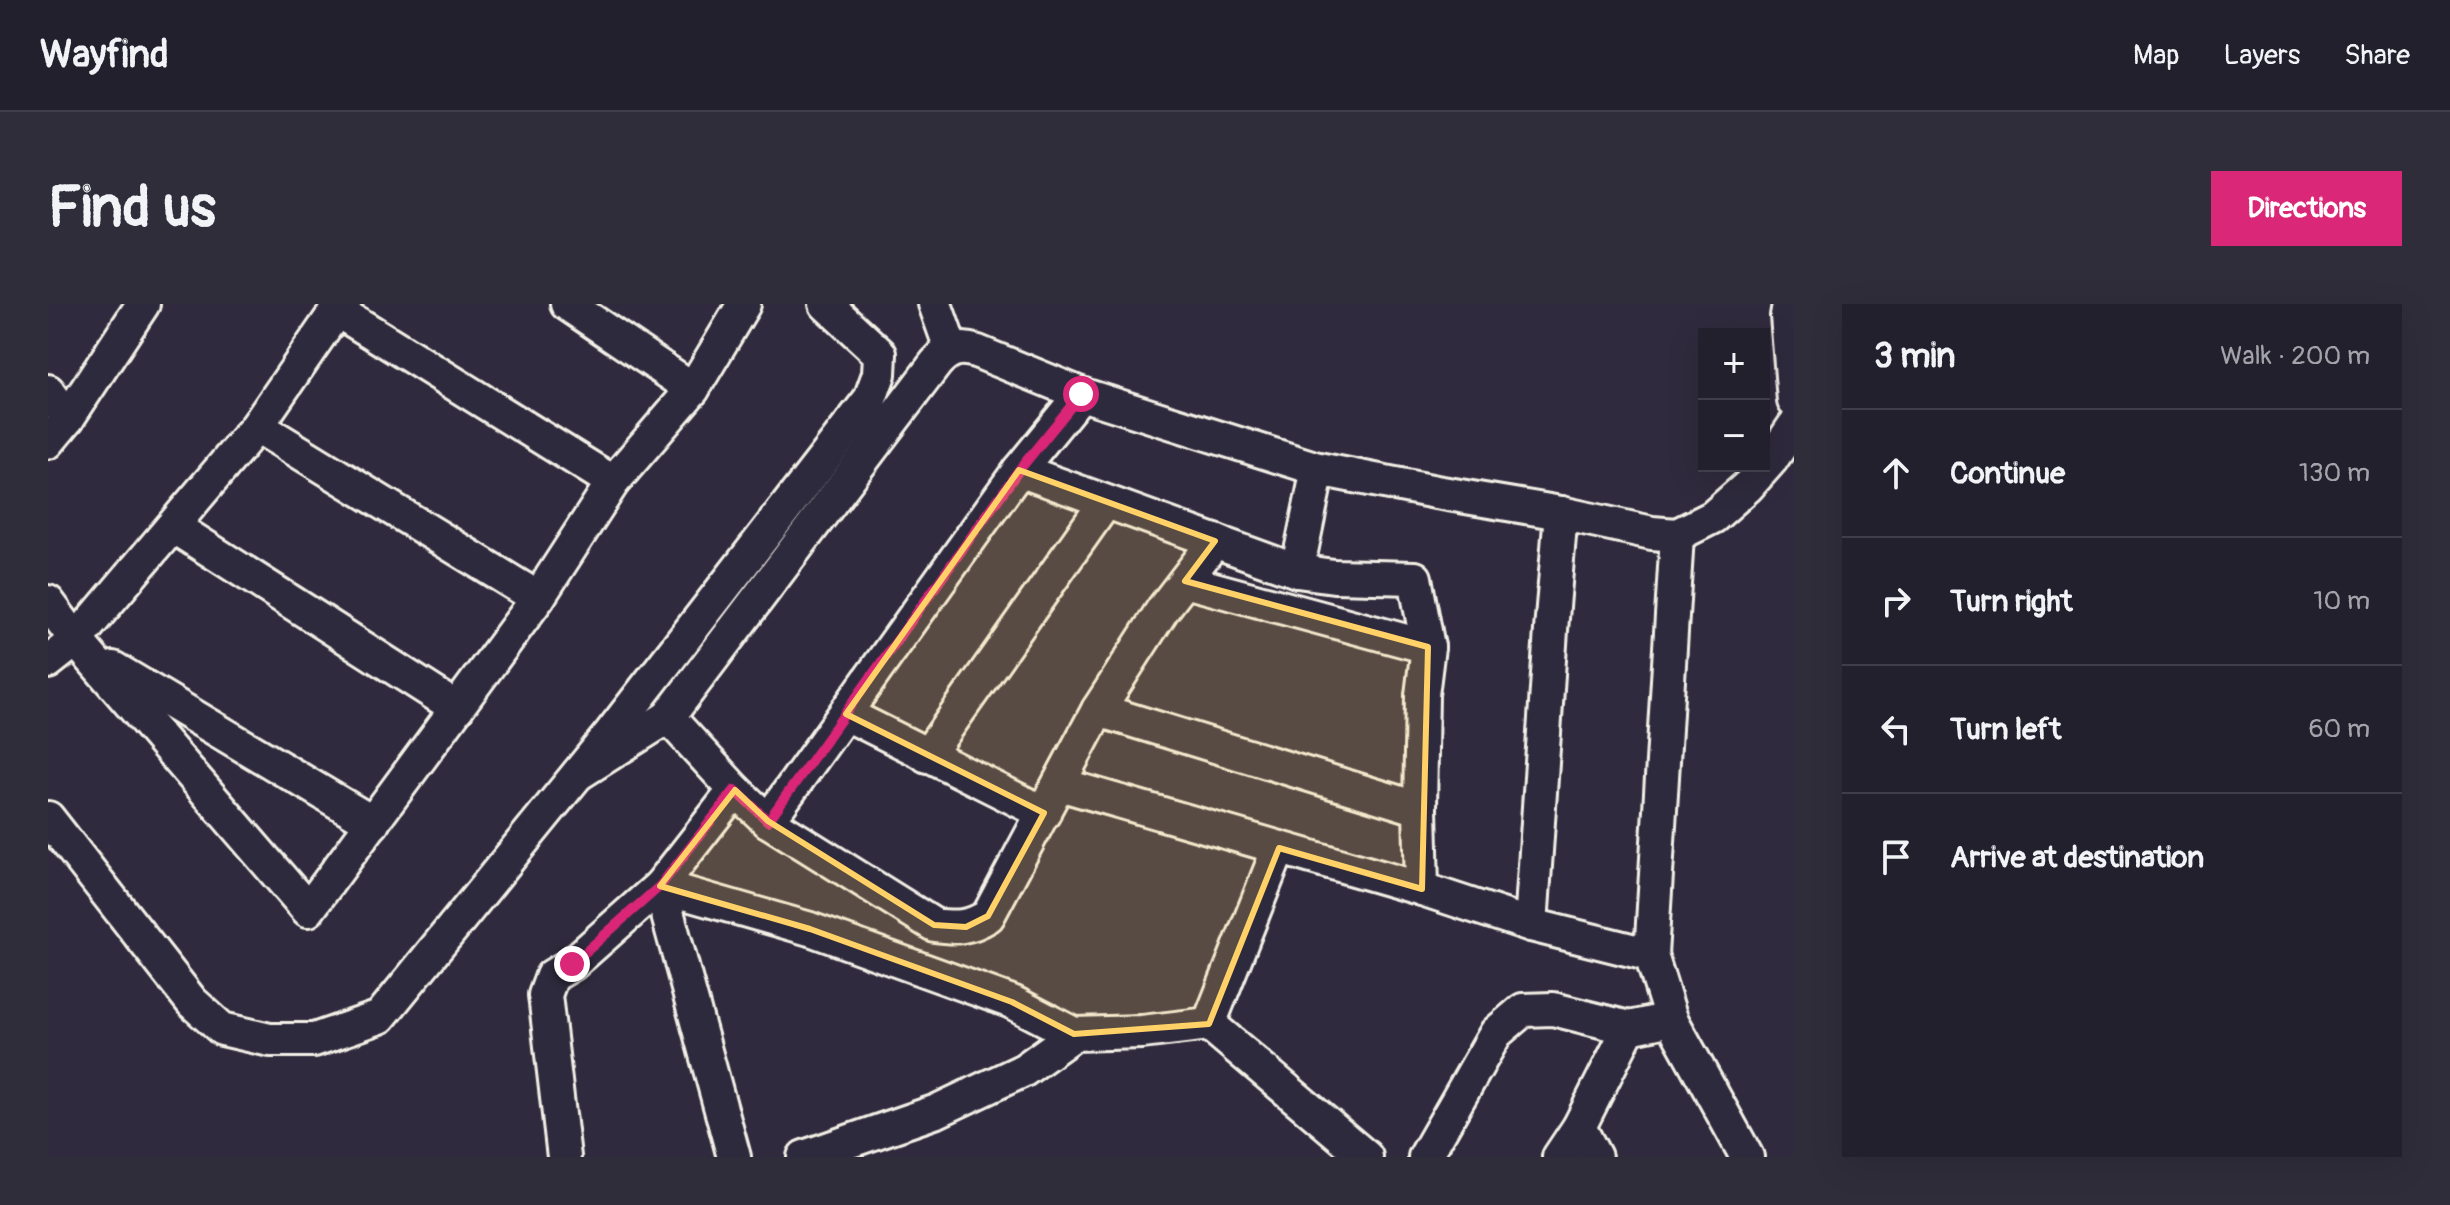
<!DOCTYPE html>
<html lang="en">
<head>
<meta charset="utf-8">
<style>
	:root { --surface:#23202e; --page:#2f2d3a; --text:#f1f3f6; --muted:#a3a3aa; --line:#403e4a; --accent:#db2777 }
	body { margin:0; font-family:Pangolin,sans-serif; background:var(--page); color:var(--text) }
	.controls { position:absolute; right:24px; top:24px; display:grid; overflow:hidden; border-radius:0px; box-shadow:0 8px 32px #0002 }
	.controls button { width:72px; height:72px; display:grid; place-items:center; padding:0; border:0; border-bottom:2px solid var(--line); background:var(--surface); color:var(--text); font:40px sans-serif }
	.stop { position:absolute; width:24px; height:24px; margin:-18px; border:6px solid #db2777; border-radius:50%; background:#fff }
	.stop.end { background:#db2777; border-color:#fff; box-shadow:0 2px 8px #0008 }
	.list { margin:0; padding:0; list-style:none }
	h2 { display:flex; justify-content:space-between; align-items:center; height:104px; margin:0; padding:0 32px; font-size:34px }
	h2 small { font-size:26px; font-weight:400; color:var(--muted) }
	.list li { display:grid; grid-template-columns:52px 1fr auto; gap:24px; align-items:center; box-sizing:border-box; height:128px; padding:0 32px; border-top:2px solid var(--line) }
	.list b { display:block; font-size:30px; white-space:nowrap }
	.list em { font-size:26px; font-style:normal; color:var(--muted) }
	.icon { flex:none; width:44px; height:44px; fill:none; stroke:currentColor; stroke-width:2; stroke-linecap:round; stroke-linejoin:round }
	.map { position:relative; flex:none; width:1746px; height:853px; overflow:hidden; border-radius:0px }
	header { display:flex; align-items:center; gap:48px; box-sizing:border-box; height:112px; padding:0 40px; background:var(--surface); border-bottom:2px solid var(--line) }
	header strong { font-size:38px }
	nav { display:flex; gap:44px; margin-inline-start:auto; font-size:28px }
	.intro { display:flex; align-items:center; justify-content:space-between; box-sizing:border-box; height:192px; padding:0 48px }
	h1 { margin:0; font-size:56px }
	.button { padding:20px 36px; border-radius:0px; background:var(--accent); color:#fff; font-size:28px; font-weight:700 }
	main { display:flex; gap:48px; padding:0 48px }
	aside { flex:1; background:var(--surface); border-radius:0px; box-shadow:0 8px 32px #0002 }
	.map>svg:first-child { display:block }
</style>
</head>
<body>
<header>
<strong>Wayfind</strong>
<nav><a>Map</a><a>Layers</a><a>Share</a></nav>
</header>
<div class="intro"><h1>Find us</h1><a class="button">Directions</a></div>
<main>
<div class="map">
<svg width="1746" height="853" viewBox="0 0 1746 853">
	<rect width="100%" height="100%" fill="#2f2a3d"/>
	<filter id="ink" filterUnits="userSpaceOnUse"><feTurbulence type="fractalNoise" baseFrequency=".0125" numOctaves="2"/><feDisplacementMap in="SourceGraphic" scale="16" xChannelSelector="R" yChannelSelector="G"/><feConvolveMatrix kernelMatrix="1 2 1 2 8 2 1 2 1" color-interpolation-filters="sRGB"/></filter>
	<g filter="url(#ink)">
		<g fill="none" stroke-linecap="round" stroke-linejoin="round">
			<g stroke="#f4f1e8" stroke-width="38">
				<g id="minor">
					<path d="M519 0 645 85"/>
					<path d="M887 0 903 45"/>
					<path d="M1741 0 1739 12 1746 97"/>
					<path d="M288 6 565 178"/>
					<path d="M0 87 20 114"/>
					<path d="M209 122 490 294"/>
					<path d="M0 138 20 114 95 0"/>
					<path d="M971 166 1249 267 1286 272 1367 274 1380 343 1374 391 1372 505 1374 585"/>
					<path d="M126 223 409 404"/>
					<path d="M1249 267 1270 165"/>
					<path d="M1137 277 1380 343"/>
					<path d="M0 298 28 336 260 606 490 294 565 178 645 85 696 0"/>
					<path d="M0 358 28 336 209 122 293 0"/>
					<path d="M65 364 325 519"/>
					<path d="M1050 406 1372 505"/>
					<path d="M798 410 996 509"/>
					<path d="M620 413 687 486 720 517 971 166 1033 90"/>
					<path d="M879 452 1057 199"/>
					<path d="M530 470 620 413 888 59C901 44 912 42 930 48L1033 90 1270 165 1388 188 1513 209 1604 229 1629 231 1665 213 1700 182 1723 156 1746 122"/>
					<path d="M1011 480 1374 585 1483 621 1603 651 1629 231"/>
					<path d="M0 514 144 698 174 725 222 736H266L332 713 563 429 822 95 831 70 832 50 778 0"/>
					<path d="M720 517 886 621C908 624 921 624 940 612L1050 406 1115 305 1167 237"/>
					<path d="M1231 544 1161 720 1318 853"/>
					<path d="M612 582 762 625 964 698 1026 730"/>
					<path d="M612 582 686 853"/>
					<path d="M1483 621 1503 326 1513 209"/>
					<path d="M1623 715 1699 853"/>
					<path d="M1531 823 1547 853"/>
					<path d="M516 853 497 691 504 672 524 660 612 582 687 486"/>
					<path d="M756 853 889 807 976 766 1026 730 1094 728 1161 720"/>
					<path d="M1377 853 1448 729 1475 706 1505 705 1581 724 1623 715 1603 651"/>
					<path d="M1511 853 1531 823 1581 724"/>
				</g>
			</g>
			<use href="#minor" stroke="#2f2a3d" stroke-width="32"/>
		</g>
	</g>
	<g fill="none" stroke-linecap="round" stroke-linejoin="round" filter="url(#ink)">
		<path stroke="#db2777" stroke-width="10" d="M524 660 612 582 687 486 720 517 971 166 1033 90"/>
	</g>
	<path fill="#ffd166" fill-opacity="0.2" stroke="#ffd166" stroke-width="6" stroke-linejoin="round" d="M971 166 1167 237 1137 277 1380 343 1374 585 1231 544 1161 720 1026 730 964 698 762 625 612 582 687 486 720 517 886 621 918 623 940 612 996 509 798 410Z"/>
</svg>
<div class="controls">
<button>+</button>
<button>−</button>
</div>
<div class="stop" style="left:1033px;top:90px"></div>
<div class="stop end" style="left:524px;top:660px"></div>
</div>
<aside>
<h2>3 min<small>Walk · 200 m</small></h2>
<ul class="list">
<li><svg class="icon" aria-label="ahead" viewBox="0 0 24 24"><path d="M12 20V5M6 11l6-6 6 6"/></svg><div><b>Continue</b></div><em>130 m</em></li>
<li><svg class="icon" aria-label="right" viewBox="0 0 24 24"><path d="M7 20v-9h11M14 6l5 5-5 5"/></svg><div><b>Turn right</b></div><em>10 m</em></li>
<li><svg class="icon" aria-label="left" viewBox="0 0 24 24"><path d="M17 20v-9H6M10 6l-5 5 5 5"/></svg><div><b>Turn left</b></div><em>60 m</em></li>
<li><svg class="icon" aria-label="arrive" viewBox="0 0 24 24"><path d="M6 21V4h12l-3 4 3 4H6"/></svg><div><b>Arrive at destination</b></div></li>
</ul>
</aside>
</main>
</body>
</html>
